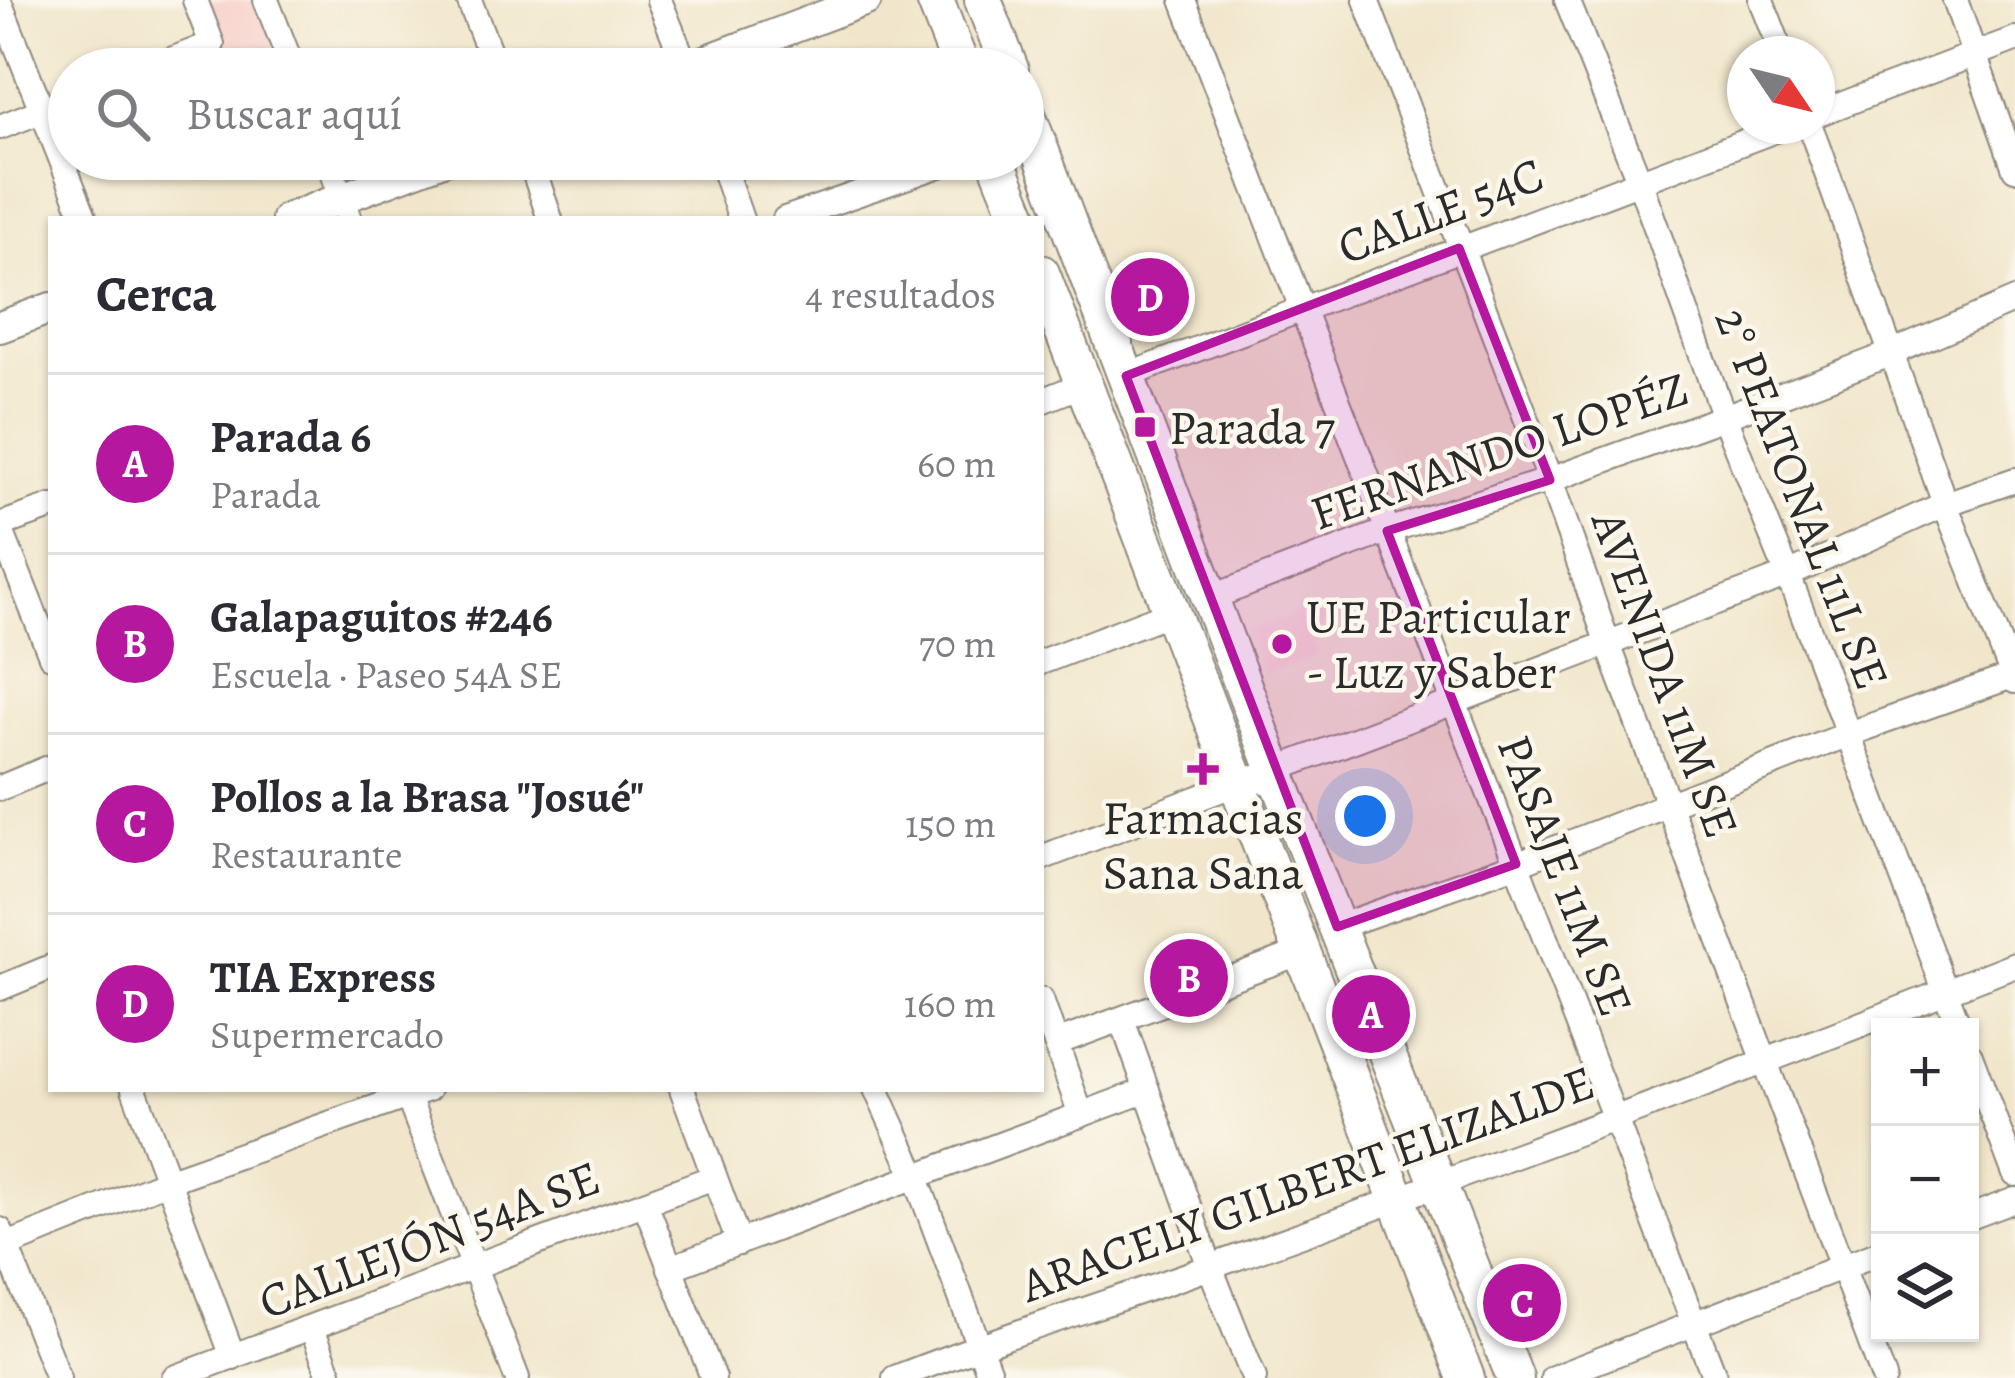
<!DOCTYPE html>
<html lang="es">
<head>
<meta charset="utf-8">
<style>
	:root { --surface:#fff; --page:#f7f7f7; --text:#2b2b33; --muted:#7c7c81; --line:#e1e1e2; --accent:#b5179e }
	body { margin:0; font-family:Alegreya,serif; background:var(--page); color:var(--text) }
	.controls { position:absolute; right:36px; bottom:36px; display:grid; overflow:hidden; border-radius:0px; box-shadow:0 3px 9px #0004 }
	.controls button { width:108px; height:108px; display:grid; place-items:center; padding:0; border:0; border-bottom:3px solid var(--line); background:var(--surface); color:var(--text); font:60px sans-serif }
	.compass { position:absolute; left:1727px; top:36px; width:108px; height:108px; border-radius:50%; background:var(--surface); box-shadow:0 3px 9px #0004; rotate:125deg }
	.you { position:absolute; left:1365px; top:816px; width:42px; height:42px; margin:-30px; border:9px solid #fff; border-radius:50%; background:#1a73e8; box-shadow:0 0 0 18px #1a73e833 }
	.badge { display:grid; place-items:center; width:78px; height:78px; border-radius:50%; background:var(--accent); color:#fff; font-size:39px; font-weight:700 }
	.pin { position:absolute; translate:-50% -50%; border:6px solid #fff; box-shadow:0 3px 12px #0006 }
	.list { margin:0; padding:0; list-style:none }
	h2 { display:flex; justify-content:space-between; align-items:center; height:156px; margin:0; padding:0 48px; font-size:51px }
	h2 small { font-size:39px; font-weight:400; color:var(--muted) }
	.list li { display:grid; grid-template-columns:78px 1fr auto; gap:36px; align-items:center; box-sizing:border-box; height:180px; padding:0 48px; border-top:3px solid var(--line) }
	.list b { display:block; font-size:45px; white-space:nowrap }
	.list p { margin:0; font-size:39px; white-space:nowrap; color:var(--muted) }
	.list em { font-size:39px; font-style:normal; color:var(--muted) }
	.icon { flex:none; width:66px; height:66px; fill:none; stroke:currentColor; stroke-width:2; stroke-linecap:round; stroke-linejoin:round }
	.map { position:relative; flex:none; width:2015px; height:1378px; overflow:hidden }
	.search { position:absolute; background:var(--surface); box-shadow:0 3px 9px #0004; left:48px; top:48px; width:996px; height:132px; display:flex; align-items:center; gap:30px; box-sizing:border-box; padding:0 42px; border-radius:66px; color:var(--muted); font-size:45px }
	.panel { position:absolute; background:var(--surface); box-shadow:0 3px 9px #0004; left:48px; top:216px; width:996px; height:876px; border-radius:0px }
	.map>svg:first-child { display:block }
</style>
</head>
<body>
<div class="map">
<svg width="2015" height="1378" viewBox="0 0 2015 1378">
	<rect width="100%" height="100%" fill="#fbf7ec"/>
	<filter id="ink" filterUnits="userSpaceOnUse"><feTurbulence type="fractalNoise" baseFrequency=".00833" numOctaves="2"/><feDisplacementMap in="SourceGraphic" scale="24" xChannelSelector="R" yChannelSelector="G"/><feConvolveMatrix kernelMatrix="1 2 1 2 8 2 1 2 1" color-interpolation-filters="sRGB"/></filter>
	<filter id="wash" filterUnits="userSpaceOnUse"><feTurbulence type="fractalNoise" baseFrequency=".004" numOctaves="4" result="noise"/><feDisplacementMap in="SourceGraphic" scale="48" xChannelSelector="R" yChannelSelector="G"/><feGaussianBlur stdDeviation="2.7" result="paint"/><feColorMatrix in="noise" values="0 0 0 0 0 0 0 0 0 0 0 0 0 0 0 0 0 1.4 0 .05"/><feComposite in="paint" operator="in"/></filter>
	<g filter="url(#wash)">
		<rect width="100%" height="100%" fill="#f1e6cb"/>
		<g fill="#f7d0ca">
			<path d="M200 0H259L283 69H224Z"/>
			<path d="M1319 606 1326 625 1309 631 1318 656 1263 674 1246 631Z"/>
		</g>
	</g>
	<g filter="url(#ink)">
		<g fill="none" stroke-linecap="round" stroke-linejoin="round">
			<g stroke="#8e887b" stroke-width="28">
				<g id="minor">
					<path d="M266 0 293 69"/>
					<path d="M469 0 496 69"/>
					<path d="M659 0 687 69"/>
					<path d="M1183 0 1715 1378"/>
					<path d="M1366 0 1550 480 1608 644 1884 1378"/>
					<path d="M1567 0 1639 180 1724 417 1788 575 1959 1027"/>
					<path d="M1761 0 1782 54"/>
					<path d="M1955 0 2015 169"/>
					<path d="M0 4 85 219"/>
					<path d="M148 69 212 44 195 0"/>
					<path d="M1817 114 2015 39"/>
					<path d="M1810 126 1945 504 2015 681"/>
					<path d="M0 127 69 100"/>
					<path d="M327 159 349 219"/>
					<path d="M530 159 550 219"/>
					<path d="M720 159 741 219"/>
					<path d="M785 219 957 159"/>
					<path d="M1126 376 1786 126"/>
					<path d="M1041 401 1084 384"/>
					<path d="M0 525 51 507"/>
					<path d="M0 528 51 656"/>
					<path d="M1210 598 1387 531 1550 480 1724 417 1890 354 2015 300"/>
					<path d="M1041 662 1171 612"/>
					<path d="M1275 770 1788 575 1945 504 2015 480"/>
					<path d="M0 788 51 767"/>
					<path d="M1041 858 1251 778 1270 782 1284 796"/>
					<path d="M1337 927 1516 864 1849 734 2015 675"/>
					<path d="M0 988 51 967"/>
					<path d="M1041 1000 1081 1115"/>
					<path d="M1122 1020 1210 1267 1254 1378"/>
					<path d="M1056 1043 1302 952"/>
					<path d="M1970 1055 2015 1174"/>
					<path d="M134 1089 233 1357"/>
					<path d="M405 1089 517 1378"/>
					<path d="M682 1089 739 1243"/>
					<path d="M876 1089 915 1175 991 1378"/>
					<path d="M645 1203 713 1378"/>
					<path d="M1970 1217 2015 1200"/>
					<path d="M0 1230 58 1378"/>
					<path d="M0 1248 167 1181 428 1089"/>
					<path d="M670 1268 1147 1090"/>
					<path d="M312 1328 331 1378"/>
					<path d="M174 1378 714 1177"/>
					<path d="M895 1378C1000 1336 1107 1304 1213 1266 1482 1170 1749 1069 2015 964"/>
					<path d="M1553 1378 1880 1252"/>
				</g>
			</g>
			<g stroke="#8e887b" stroke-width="34">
				<g id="tertiary">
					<path d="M684 69 866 0"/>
					<path d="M287 219 445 159"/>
					<path d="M0 327 51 308"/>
				</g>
			</g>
			<g stroke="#8e887b" stroke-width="40">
				<g id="secondary">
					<path d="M935 0 962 69"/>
					<path d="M983 0 1010 69"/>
					<path d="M1023 104 1275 770 1515 1378"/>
					<path d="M996 159 1020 219"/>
					<path d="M1041 273 1466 1378"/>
				</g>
			</g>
			<use href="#minor" stroke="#fff" stroke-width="24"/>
			<use href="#tertiary" stroke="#fff" stroke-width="30"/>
			<use href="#secondary" stroke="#fff" stroke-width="36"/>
		</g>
	</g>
	<path fill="#b5179e" fill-opacity="0.2" stroke="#b5179e" stroke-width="9" stroke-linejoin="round" d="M1459 248 1550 480 1387 531 1516 864 1337 927 1126 376Z"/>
	<g fill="#b5179e" stroke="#fbf7ec" stroke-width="4.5">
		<rect x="1133" y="415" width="24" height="24" rx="6"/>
		<circle cx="1282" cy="644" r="12"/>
		<path d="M1197 751h12v12h12v12h-12v12h-12v-12h-12v-12h12z"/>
	</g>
	<g text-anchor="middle" stroke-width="9" stroke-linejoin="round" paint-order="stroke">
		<g font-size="48" fill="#2b2b2b" stroke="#fbf7ec">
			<text transform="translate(1440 210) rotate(-21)" y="17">CALLE 54C</text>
			<text transform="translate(1499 450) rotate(-19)" y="17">FERNANDO LOPÉZ</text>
			<text transform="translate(1803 498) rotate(69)" y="17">2° PEATONAL 11L SE</text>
			<text transform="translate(1666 674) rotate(70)" y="17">AVENIDA 11M SE</text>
			<text transform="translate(1566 875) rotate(69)" y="17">PASAJE 11M SE</text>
			<text transform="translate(1307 1183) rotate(-20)" y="17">ARACELY GILBERT ELIZALDE</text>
			<text transform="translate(429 1239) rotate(-21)" y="17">CALLEJÓN 54A SE</text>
		</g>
		<g font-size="48" fill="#2b2b2b" stroke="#fbf7ec" text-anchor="start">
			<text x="1169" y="444">Parada 7</text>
			<text x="1306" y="633">UE Particular<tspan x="1306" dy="55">- Luz y Saber</tspan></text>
			<text x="1203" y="834" text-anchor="middle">Farmacias<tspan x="1203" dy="55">Sana Sana</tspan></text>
		</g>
	</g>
</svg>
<div class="controls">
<button>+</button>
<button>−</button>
<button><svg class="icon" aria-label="layers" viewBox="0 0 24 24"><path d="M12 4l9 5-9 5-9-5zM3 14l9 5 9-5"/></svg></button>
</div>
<svg class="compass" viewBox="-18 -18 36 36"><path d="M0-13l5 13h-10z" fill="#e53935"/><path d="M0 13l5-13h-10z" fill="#7c7c81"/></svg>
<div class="you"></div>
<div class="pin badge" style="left:1371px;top:1014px">A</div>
<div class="pin badge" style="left:1189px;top:978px">B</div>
<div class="pin badge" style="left:1522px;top:1303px">C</div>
<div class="pin badge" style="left:1150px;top:297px">D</div>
<div class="search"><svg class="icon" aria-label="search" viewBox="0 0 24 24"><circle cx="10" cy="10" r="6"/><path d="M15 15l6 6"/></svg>Buscar aquí</div>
<section class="panel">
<h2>Cerca<small>4 resultados</small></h2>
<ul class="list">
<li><span class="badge">A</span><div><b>Parada 6</b><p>Parada</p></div><em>60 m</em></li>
<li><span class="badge">B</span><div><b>Galapaguitos #246</b><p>Escuela · Paseo 54A SE</p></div><em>70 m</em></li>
<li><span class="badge">C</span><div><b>Pollos a la Brasa &quot;Josué&quot;</b><p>Restaurante</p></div><em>150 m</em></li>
<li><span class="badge">D</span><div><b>TIA Express</b><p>Supermercado</p></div><em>160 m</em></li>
</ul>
</section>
</div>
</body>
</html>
